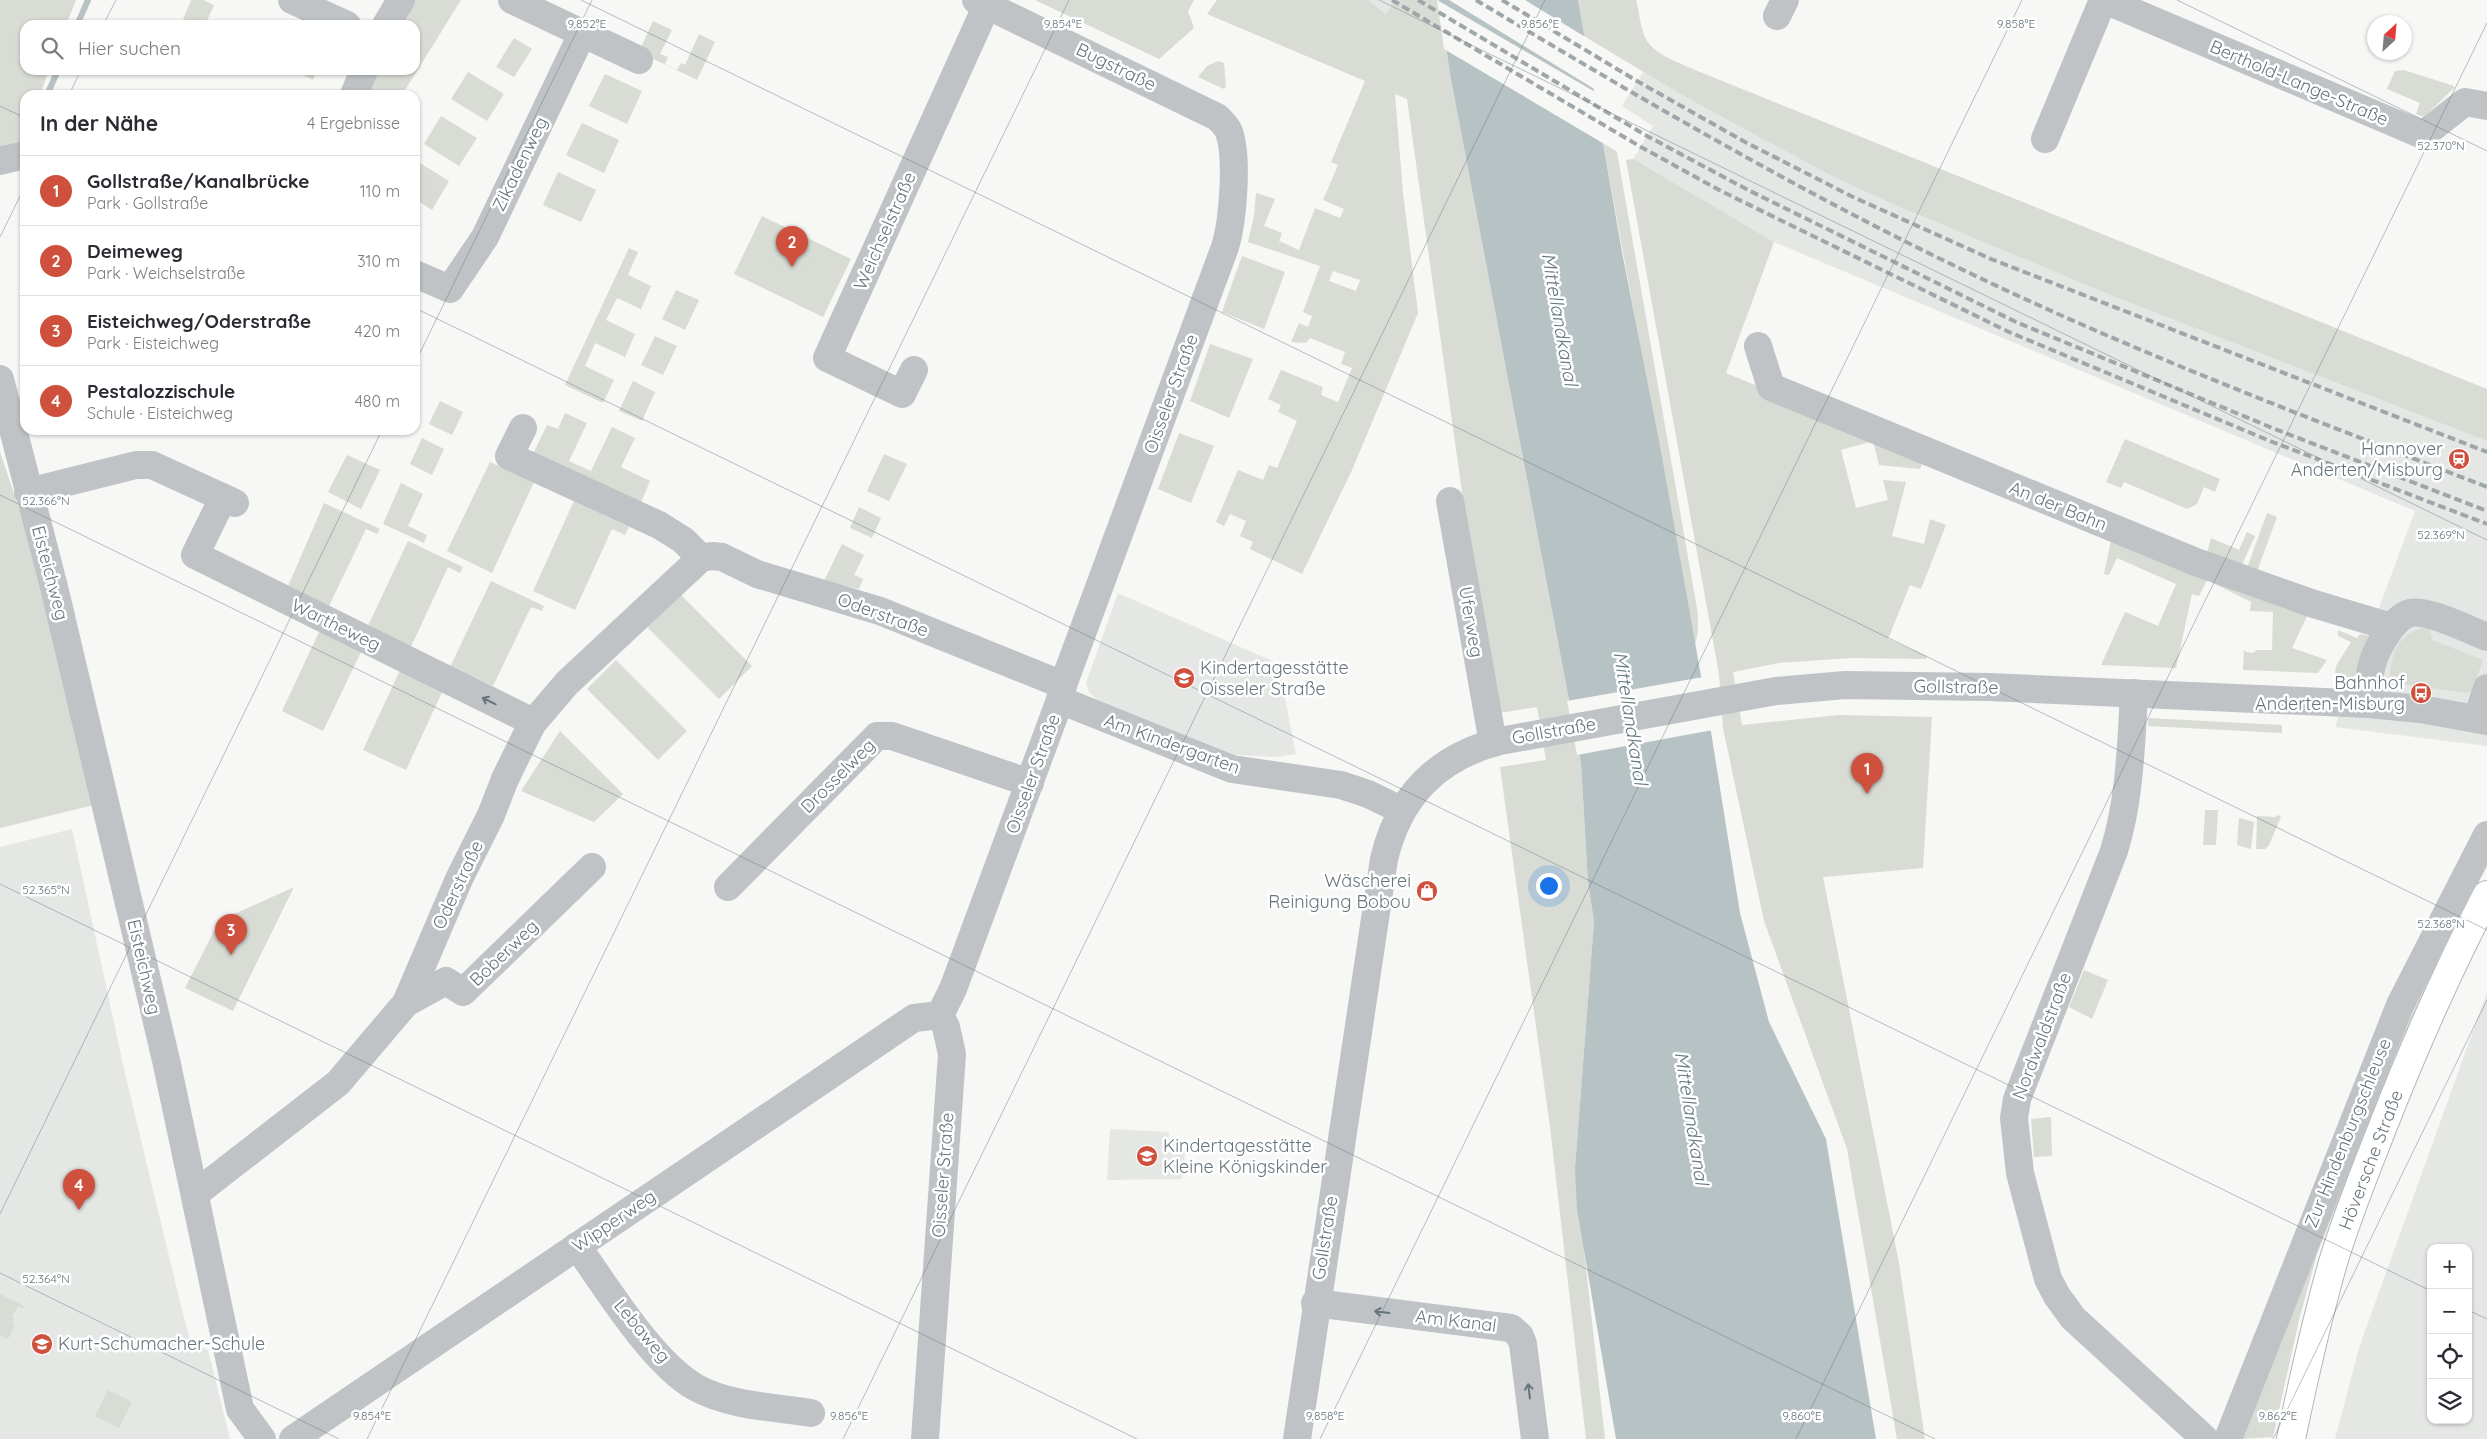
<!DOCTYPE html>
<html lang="de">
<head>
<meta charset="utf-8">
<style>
	:root { --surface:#fff; --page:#f7f7f7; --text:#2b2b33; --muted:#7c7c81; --line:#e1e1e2; --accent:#cf513d }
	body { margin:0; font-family:Quicksand,sans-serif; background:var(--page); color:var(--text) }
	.controls { position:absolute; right:15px; bottom:15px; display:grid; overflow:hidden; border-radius:10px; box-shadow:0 1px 4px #0004 }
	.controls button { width:45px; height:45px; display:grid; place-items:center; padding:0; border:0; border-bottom:1px solid var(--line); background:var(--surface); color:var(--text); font:25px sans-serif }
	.compass { position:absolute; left:2367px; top:15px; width:45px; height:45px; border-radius:50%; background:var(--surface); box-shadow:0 1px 4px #0004; rotate:26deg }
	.you { position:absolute; left:1548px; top:885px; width:18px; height:18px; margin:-12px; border:4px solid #fff; border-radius:50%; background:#1a73e8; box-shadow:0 0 0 8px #1a73e833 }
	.badge { display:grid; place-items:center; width:32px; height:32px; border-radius:50%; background:var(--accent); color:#fff; font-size:16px; font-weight:700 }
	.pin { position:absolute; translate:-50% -41px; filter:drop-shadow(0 1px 2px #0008) }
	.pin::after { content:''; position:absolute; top:26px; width:18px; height:15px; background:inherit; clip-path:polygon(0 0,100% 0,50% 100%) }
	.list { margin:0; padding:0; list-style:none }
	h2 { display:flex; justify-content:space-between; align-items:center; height:65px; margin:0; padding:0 20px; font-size:21px }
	h2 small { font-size:16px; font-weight:400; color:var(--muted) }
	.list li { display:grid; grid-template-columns:32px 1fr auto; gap:15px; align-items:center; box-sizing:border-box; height:70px; padding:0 20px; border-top:1px solid var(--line) }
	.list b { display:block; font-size:19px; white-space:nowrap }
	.list p { margin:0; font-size:16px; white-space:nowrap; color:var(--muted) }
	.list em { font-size:16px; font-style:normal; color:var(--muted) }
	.icon { flex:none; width:28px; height:28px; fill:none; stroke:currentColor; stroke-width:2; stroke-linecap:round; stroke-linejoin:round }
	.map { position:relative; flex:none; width:2487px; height:1439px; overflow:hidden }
	.search { position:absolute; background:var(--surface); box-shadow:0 1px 4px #0004; left:20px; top:20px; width:400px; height:55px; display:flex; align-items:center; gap:12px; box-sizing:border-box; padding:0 18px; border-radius:15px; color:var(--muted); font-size:19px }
	.panel { position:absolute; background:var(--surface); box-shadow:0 1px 4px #0004; left:20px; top:90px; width:400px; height:345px; border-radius:15px }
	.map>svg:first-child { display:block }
</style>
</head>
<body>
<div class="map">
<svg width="2487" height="1439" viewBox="0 0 2487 1439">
	<rect width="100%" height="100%" fill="#f7f7f5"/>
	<g fill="#e5e7e5" fill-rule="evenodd">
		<path d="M1368 0H1395L1386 14Z"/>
		<path d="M1643 72 1680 94 1902 208 2115 297 2487 441V746L2335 727 2415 511 1774 242 1632 161 1653 126 1622 106Z"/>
		<path d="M1118 593 1270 660 1279 668 1296 754 1275 757 1236 755 1097 700 1089 692 1086 683Z"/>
		<path d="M72 829 126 1078 182 1310 191 1343 208 1350 230 1439H0V847Z"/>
		<path d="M2487 992V1439H2335L2359 1348ZM2431 1248H2468V1420H2431Z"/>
		<path d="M1110 1129 1169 1132 1168 1152 1185 1153 1182 1179 1107 1180Z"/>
	</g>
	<g fill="#d8dcd4" fill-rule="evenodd">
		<path d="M0 0H76L66 25H25V70H49L40 95H25V134L21 145 0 150Z"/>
		<path d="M191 0H203L214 5 205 25H197L183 19Z"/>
		<path d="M412 0H461L402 95H364L375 70H415V25H397Z"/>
		<path d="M1035 0H1194L1188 11 1194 28 1159 59Z"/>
		<path d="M1217 0H1368L1386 14 1395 0H1439L1450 74 1581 763 1588 882 1594 922 1575 1168 1605 1439H1586L1550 1127 1500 767 1546 760 1537 707 1493 714 1407 99 1395 94 1403 193 1418 313 1352 470 1302 574 1250 549 1253 542 1240 536 1246 521 1230 514 1224 526 1216 522 1238 470 1263 480 1269 465 1277 468 1297 421 1278 412 1281 405 1268 399 1281 370 1323 387 1321 395 1338 402 1352 368 1341 364 1345 352 1310 338 1306 343 1291 342 1299 323 1308 327 1312 316 1303 312 1320 266 1248 242 1254 216 1256 193 1275 199 1264 226 1282 233 1279 241 1299 250 1315 208 1340 218 1344 209 1323 200 1338 165 1331 162 1365 81 1207 14ZM1333 271 1360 280 1356 291 1329 281Z"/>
		<path d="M1578 0H1636C1639 11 1640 24 1644 35 1651 54 1678 62 1695 70L2487 389V441L2115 297 1902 208 1832 176 1680 94 1584 36Z"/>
		<path d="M653 21 672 30 660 54 668 57 665 64 677 70 681 63 685 65 699 34 715 42 697 80 639 52Z"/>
		<path d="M514 38 532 49 514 77 496 67Z"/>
		<path d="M1218 61 1224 63 1226 87 1224 89 1198 77 1207 66Z"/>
		<path d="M293 70H317L313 80Z"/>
		<path d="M2404 70 2454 86V88L2424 117 2416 114 2420 103 2387 89 2395 71Z"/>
		<path d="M468 72 504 94 487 121 451 99Z"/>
		<path d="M605 74 642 91 627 124 589 106Z"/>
		<path d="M441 116 477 138 459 166 424 144Z"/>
		<path d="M582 123 619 140 604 173 566 155Z"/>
		<path d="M1603 143 1617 152 1698 614V632L1695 645Z"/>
		<path d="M1633 159 1774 242 1726 373 1925 456 1920 469 1879 465 1873 441 1841 450 1856 508 1888 500 1883 480 1906 482 1892 536 1924 544 1930 519 1946 525 1921 589 1910 585 1888 639 1927 656 1926 659 1851 658 1779 663 1733 672 1742 725 1839 715 1932 717 1923 868 1823 877 1899 1263 1925 1439H1897L1847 1149 1764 921 1723 728 1719 674 1626 160Z"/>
		<path d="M415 160 449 181 432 210 415 199Z"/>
		<path d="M558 172 596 190 581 222 543 205Z"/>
		<path d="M762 216 851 259 823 317 734 274Z"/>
		<path d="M629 248 638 252 628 275 651 286 641 309 617 298 606 320 635 334 625 357 595 343 585 366 614 380 603 403 565 385Z"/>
		<path d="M1242 256 1285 272 1264 329 1222 312Z"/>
		<path d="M676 290 699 300 685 330 662 319Z"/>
		<path d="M655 336 677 346 663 375 641 365Z"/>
		<path d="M1210 344 1253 359 1229 418 1190 401Z"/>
		<path d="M633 381 655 392 642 421 619 411Z"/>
		<path d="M440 401 463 412 452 435 429 424Z"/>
		<path d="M565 413 587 423 569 461 591 471 612 427 635 438 621 467 650 481 639 507 538 460 534 452 547 425 558 429Z"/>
		<path d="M1179 433 1214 446 1191 503 1158 489Z"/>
		<path d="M422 438 444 449 432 475 410 464Z"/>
		<path d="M2125 439 2220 479 2215 492 2204 487 2197 504 2187 509 2124 482 2121 488 2106 482Z"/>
		<path d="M0 452 46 589 102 803 0 828Z"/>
		<path d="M884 454 907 464 889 501 867 491Z"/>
		<path d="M347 455 380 470 361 509 328 492Z"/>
		<path d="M490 462 534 482 492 573 447 551Z"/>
		<path d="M401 483 423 494 408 526 427 535 424 543 383 524Z"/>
		<path d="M574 501 629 527 625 535 612 529 575 610 533 591Z"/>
		<path d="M324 503 380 529 377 534 366 529 327 610 286 591Z"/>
		<path d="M859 507 881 518 872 538 850 528Z"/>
		<path d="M2267 513 2277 517 2256 574 2246 571Z"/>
		<path d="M2247 532 2255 536 2240 569 2207 553 2211 538 2239 550Z"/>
		<path d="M2112 536 2307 616 2292 648 2327 660 2318 673 2243 670 2244 649 2246 652 2253 653 2256 650H2272L2273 612 2250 611 2251 602 2207 580 2199 596 2192 594 2176 668 2101 665 2125 612 2158 626 2176 584 2117 558 2109 575 2104 574Z"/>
		<path d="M408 541 463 567 460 573 448 567 410 649 367 628Z"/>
		<path d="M842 544 864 555 854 575 863 579 859 589 824 581Z"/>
		<path d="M491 581 544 606 542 611 531 607 493 686 450 667Z"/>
		<path d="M681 595 752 666 719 699 647 627Z"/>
		<path d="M2429 627 2432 640 2483 660 2472 691 2466 693 2389 682C2391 653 2398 631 2429 627Z"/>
		<path d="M320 630 362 650 323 731 282 711Z"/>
		<path d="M2338 630 2357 638 2360 634 2371 636 2355 675 2349 679 2343 678V674L2335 673 2336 666 2351 642 2338 636Z"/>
		<path d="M616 660 687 731 658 760 587 689Z"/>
		<path d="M401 668 444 688 406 770 363 750Z"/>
		<path d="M2148 718 2282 725V733L2148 726Z"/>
		<path d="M560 731 623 794 594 822 521 791Z"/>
		<path d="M2205 810H2218L2216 845H2203Z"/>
		<path d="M2278 815 2281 817 2269 845 2265 849H2256L2257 816 2275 817Z"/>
		<path d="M2239 818 2254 822 2251 849 2237 845Z"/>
		<path d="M2480 877 2368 1127 2317 1254 2299 1320 2273 1437 2243 1439 2312 1250 2403 1020Z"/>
		<path d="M294 887 233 1011 185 988 219 921Z"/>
		<path d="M2084 970 2108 980 2092 1019 2069 1007Z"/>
		<path d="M2051 1117 2052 1156 2034 1157 2031 1119Z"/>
		<path d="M0 1294 24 1306 23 1308 18 1306 12 1317 14 1319 12 1324 15 1325 8 1339 0 1335Z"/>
		<path d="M108 1390 132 1402 119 1428 95 1416Z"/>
	</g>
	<path fill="#b6c2c4" d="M1439 0H1578L1622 252 1660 446 1711 732 1740 913 1769 1022 1826 1139 1876 1439H1616L1577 1209 1575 1168 1594 922 1588 882 1581 763 1450 74Z"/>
	<g fill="#f7f7f5">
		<path d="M1437 0 1597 93 1606 145 1444 49Z"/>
		<path d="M1449 0H1525L1587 38 1596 90Z"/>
		<path d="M1703 677 1713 730 1577 755 1567 701Z"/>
	</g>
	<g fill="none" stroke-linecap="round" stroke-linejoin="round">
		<g stroke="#b6c2c4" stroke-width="6">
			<path d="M77 25 88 0"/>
			<path d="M47 95 58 70"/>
		</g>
		<g stroke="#b1b6b8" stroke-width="30">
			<path id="major" d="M2291 1439C2303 1381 2316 1323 2332 1266 2346 1218 2365 1172 2383 1126 2414 1047 2448 970 2487 895"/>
		</g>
		<g stroke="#bfc3c6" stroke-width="28">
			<path d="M292 0 347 25"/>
			<path d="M512 0 639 60"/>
			<path d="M2105 0 2423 135 2465 102 2487 106"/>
			<path d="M1777 16 1785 0"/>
			<path d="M386 25 401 0"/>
			<path d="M354 95 364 70"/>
			<path d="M2045 139 2103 0"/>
			<path d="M0 161 25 155"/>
			<path d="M415 274 450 289 485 237 582 34"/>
			<path d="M1758 346 1771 387 2196 562 2314 604 2391 627"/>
			<path d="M914 370 902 394 827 358 987 5"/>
			<path d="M0 379 54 587 166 1060 240 1409 262 1439"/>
			<path d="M523 428 509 456 659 525 683 540 701 558"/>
			<path d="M28 492 136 465H152L235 503"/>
			<path d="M223 498 195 555 521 716 532 724"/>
			<path d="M1450 501 1493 743"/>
			<path d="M2134 693C2131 746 2130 799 2114 851L2017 1099 2014 1118 2020 1173 2048 1279 2057 1296 2073 1318 2205 1439"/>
			<path d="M1060 700 1232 769 1341 785 1368 794 1401 810"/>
			<path d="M2369 704C2369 693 2368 680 2371 669 2374 653 2392 618 2410 613 2428 609 2469 630 2487 637"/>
			<path d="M2477 719 2487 688"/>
			<path d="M728 887 877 736H892L1030 783"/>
			<path d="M406 1003 446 981 463 992 592 867"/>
			<path d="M940 1015 953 989 1060 700 1063 685 1225 247C1233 221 1238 157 1229 132 1227 126 1221 121 1217 117L976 0"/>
			<path d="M195 1194 338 1083 406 1003 459 879 491 815 505 779 532 724 567 683 701 558 712 556 722 557 757 574 880 611 1063 685"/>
			<path d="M577 1246C607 1288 652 1362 695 1387 729 1406 773 1407 811 1413"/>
			<path d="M1315 1303 1511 1328 1520 1336 1523 1344 1535 1439"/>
			<path d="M293 1439 914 1018 940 1015"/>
			<path d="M925 1439 952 1054 946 1027 940 1015"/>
			<path d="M1297 1439 1384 859C1399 796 1437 757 1500 741L1776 691 1845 685 1989 687 2369 704 2420 709 2487 721"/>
			<path d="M2228 1439 2400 1005 2487 835"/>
		</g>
		<use href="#major" stroke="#fff" stroke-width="28"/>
		<g stroke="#9fa6aa" stroke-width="4" stroke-dasharray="8 4" stroke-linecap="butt">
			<path d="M1392 0 1641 147 1721 191 2009 332 2270 441 2487 524"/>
			<path d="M1418 0 1647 136 1748 190 2016 322 2275 429 2487 511"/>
			<path d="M1476 0C1641 99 1807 196 1980 278 2146 357 2317 421 2487 487"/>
			<path d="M1502 0 1637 81 1745 142 1853 197 1991 259 2487 452"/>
		</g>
	</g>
	<defs><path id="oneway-shaft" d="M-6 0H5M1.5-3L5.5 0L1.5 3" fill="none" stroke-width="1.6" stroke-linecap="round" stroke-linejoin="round" transform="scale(1.25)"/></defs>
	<g stroke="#66757c">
		<use href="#oneway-shaft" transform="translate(489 701) rotate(-154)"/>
		<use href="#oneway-shaft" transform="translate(1382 1312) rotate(-173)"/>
		<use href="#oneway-shaft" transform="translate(1529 1391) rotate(-97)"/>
	</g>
	<path fill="none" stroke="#66757c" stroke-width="1" stroke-opacity="0.45" d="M581 0 2487 930M1379 0 2487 540M2177 0 2487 151M103 25 116 0M69 95 81 70M0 106 25 118M0 237 25 186M415 308 2431 1291M415 363 592 0M0 495 1935 1439M0 884 1137 1439M0 1214 382 430M0 1273 339 1439M2468 1310 2487 1319M367 1439 1069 0M843 1439 1545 0M1320 1439 2022 0M1796 1439 2487 23M2273 1439 2487 1000"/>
	<defs>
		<g id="station-disc" transform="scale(1.125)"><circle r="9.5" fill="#cf513d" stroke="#fff"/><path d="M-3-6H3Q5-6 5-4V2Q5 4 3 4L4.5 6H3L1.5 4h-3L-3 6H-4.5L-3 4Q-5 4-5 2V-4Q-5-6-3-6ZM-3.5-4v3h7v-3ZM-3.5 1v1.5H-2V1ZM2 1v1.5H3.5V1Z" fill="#fff"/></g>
		<g id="school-disc" transform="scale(1.125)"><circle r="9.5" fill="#cf513d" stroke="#fff"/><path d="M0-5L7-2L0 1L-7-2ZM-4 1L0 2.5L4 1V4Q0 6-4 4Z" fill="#fff"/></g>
		<g id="bus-disc" transform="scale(1.125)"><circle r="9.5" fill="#cf513d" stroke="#fff"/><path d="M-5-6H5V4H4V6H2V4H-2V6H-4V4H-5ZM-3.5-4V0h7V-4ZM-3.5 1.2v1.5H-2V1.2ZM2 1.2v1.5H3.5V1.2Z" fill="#fff"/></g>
		<g id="shop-disc" transform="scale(1.125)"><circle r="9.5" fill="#cf513d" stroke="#fff"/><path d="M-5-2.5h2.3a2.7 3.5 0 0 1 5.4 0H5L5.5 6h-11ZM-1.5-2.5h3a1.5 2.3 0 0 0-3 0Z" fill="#fff"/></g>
	</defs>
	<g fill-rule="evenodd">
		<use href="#station-disc" x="2459" y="459"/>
		<use href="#school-disc" x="1184" y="678"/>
		<use href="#bus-disc" x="2421" y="693"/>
		<use href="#shop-disc" x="1427" y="891"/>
		<use href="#school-disc" x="1147" y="1156"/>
		<use href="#school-disc" x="42" y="1344"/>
	</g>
	<g text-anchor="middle" stroke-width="5" stroke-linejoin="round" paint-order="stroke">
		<g font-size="18" fill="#66757c" stroke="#fff">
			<text transform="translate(1116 67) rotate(26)" y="6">Bugstraße</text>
			<text transform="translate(2299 83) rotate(23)" y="6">Berthold-Lange-Straße</text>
			<text transform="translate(520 164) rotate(-64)" y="6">Zikadenweg</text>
			<text transform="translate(885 231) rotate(-66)" y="6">Weichselstraße</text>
			<text transform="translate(1171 394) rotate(-70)" y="6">Oisseler Straße</text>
			<text transform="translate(2058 506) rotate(22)" y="6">An der Bahn</text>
			<text transform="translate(50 573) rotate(75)" y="6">Eisteichweg</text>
			<text transform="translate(883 615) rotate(20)" y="6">Oderstraße</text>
			<text transform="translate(1471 622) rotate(80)" y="6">Uferweg</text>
			<text transform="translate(336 625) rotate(26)" y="6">Wartheweg</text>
			<text transform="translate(1956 687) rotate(1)" y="6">Gollstraße</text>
			<text transform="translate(1554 731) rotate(-10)" y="6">Gollstraße</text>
			<text transform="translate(1172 744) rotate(20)" y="6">Am Kindergarten</text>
			<text transform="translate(1033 774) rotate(-70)" y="6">Oisseler Straße</text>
			<text transform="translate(838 776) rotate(-45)" y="6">Drosselweg</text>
			<text transform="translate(458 885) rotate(-65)" y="6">Oderstraße</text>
			<text transform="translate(504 953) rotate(-44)" y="6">Boberweg</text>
			<text transform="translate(144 967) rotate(77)" y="6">Eisteichweg</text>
			<text transform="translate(2042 1036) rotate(-69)" y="6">Nordwaldstraße</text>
			<text transform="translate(2348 1133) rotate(-68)" y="6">Zur Hindenburgschleuse</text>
			<text transform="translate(2371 1160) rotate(-69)" y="6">Höversche Straße</text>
			<text transform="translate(943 1175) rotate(-86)" y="6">Oisseler Straße</text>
			<text transform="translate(614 1221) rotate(-34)" y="6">Wipperweg</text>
			<text transform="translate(1325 1238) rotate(-81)" y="6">Gollstraße</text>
			<text transform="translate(1456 1321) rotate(7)" y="6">Am Kanal</text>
			<text transform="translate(642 1331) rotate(50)" y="6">Lebaweg</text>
		</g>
		<g font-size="18" fill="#66757c" stroke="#fff" text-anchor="end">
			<text x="2443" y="455">Hannover<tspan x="2443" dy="21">Anderten/Misburg</tspan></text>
			<text x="1200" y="674" text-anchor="start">Kindertagesstätte<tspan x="1200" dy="21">Oisseler Straße</tspan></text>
			<text x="2405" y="689">Bahnhof<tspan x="2405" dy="21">Anderten-Misburg</tspan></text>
			<text x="1411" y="887">Wäscherei<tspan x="1411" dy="21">Reinigung Bobou</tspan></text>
			<text x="1163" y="1152" text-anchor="start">Kindertagesstätte<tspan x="1163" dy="21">Kleine Königskinder</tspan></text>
			<text x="58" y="1350" text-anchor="start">Kurt-Schumacher-Schule</text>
		</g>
		<g font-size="19" font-style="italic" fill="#667a7e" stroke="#fff">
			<text transform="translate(1560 319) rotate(80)" y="7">Mittellandkanal</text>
			<text transform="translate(1631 718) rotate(81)" y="7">Mittellandkanal</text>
			<text transform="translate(1692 1118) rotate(81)" y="7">Mittellandkanal</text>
		</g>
	</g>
	<g font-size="12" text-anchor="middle" fill="#66757c" stroke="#fff" stroke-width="5" stroke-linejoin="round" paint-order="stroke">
		<text x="587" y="28">9.852°E</text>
		<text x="1063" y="28">9.854°E</text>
		<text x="1540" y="28">9.856°E</text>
		<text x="2016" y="28">9.858°E</text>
		<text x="2441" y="150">52.370°N</text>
		<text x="46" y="505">52.366°N</text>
		<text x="2441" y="539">52.369°N</text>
		<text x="46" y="894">52.365°N</text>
		<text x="2441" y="928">52.368°N</text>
		<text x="46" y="1283">52.364°N</text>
		<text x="372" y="1420">9.854°E</text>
		<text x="849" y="1420">9.856°E</text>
		<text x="1325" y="1420">9.858°E</text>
		<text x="1802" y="1420">9.860°E</text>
		<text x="2278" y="1420">9.862°E</text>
	</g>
</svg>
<div class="controls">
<button>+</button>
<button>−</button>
<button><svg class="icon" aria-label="locate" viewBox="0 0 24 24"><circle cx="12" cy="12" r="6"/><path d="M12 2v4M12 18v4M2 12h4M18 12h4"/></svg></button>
<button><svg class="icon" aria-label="layers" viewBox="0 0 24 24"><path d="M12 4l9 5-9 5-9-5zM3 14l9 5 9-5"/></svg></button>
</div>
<svg class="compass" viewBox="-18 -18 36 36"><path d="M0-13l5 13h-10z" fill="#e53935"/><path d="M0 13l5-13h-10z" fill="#7c7c81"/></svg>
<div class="you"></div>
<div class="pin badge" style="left:1867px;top:794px">1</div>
<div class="pin badge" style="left:792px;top:267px">2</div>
<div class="pin badge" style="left:231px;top:955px">3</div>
<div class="pin badge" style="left:79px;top:1210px">4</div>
<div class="search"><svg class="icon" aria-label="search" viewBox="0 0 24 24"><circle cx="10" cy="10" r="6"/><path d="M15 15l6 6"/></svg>Hier suchen</div>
<section class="panel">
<h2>In der Nähe<small>4 Ergebnisse</small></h2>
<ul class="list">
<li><span class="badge">1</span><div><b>Gollstraße/Kanalbrücke</b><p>Park · Gollstraße</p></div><em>110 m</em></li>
<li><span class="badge">2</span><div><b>Deimeweg</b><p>Park · Weichselstraße</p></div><em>310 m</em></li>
<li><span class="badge">3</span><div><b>Eisteichweg/Oderstraße</b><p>Park · Eisteichweg</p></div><em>420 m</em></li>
<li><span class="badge">4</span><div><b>Pestalozzischule</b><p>Schule · Eisteichweg</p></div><em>480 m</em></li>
</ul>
</section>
</div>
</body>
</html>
